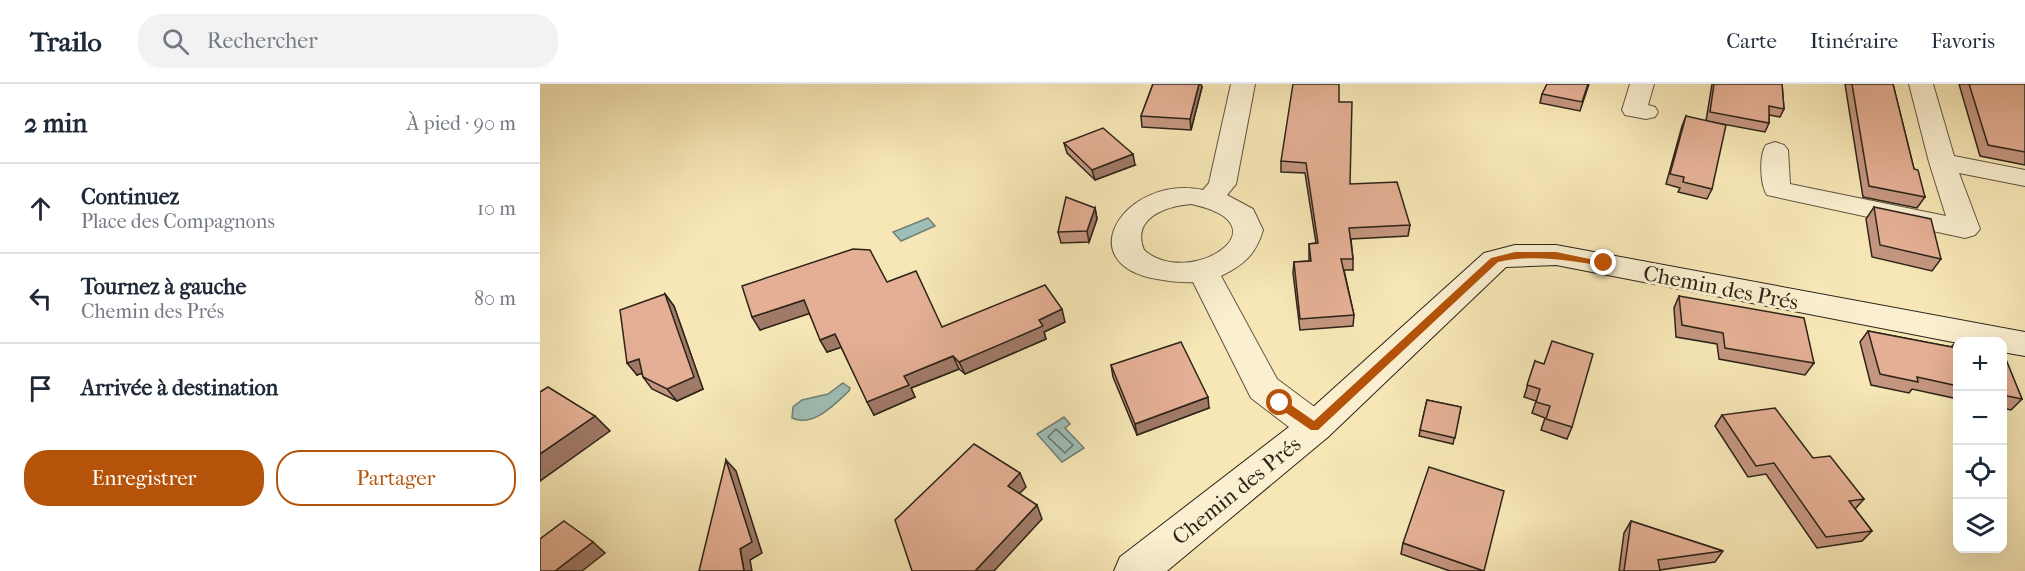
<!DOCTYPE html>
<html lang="fr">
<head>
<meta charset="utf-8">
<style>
	:root { --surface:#fff; --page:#f2f2f3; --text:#1f2937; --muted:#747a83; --line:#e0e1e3; --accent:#b45309 }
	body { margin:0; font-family:"IM FELL French Canon",serif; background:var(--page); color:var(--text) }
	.controls { position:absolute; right:18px; bottom:18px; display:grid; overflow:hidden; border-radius:12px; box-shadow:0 6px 24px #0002 }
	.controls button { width:54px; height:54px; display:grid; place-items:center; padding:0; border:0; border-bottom:2px solid var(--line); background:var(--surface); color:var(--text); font:30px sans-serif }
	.stop { position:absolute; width:18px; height:18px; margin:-14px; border:4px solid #b45309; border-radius:50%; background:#fff }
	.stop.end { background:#b45309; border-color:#fff; box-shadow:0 2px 6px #0008 }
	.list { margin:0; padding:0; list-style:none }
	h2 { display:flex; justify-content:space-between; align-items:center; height:78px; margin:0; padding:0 24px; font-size:26px }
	h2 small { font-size:20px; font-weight:400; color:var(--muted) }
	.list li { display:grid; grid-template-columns:39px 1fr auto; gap:18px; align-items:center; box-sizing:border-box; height:90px; padding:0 24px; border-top:2px solid var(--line) }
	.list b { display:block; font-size:22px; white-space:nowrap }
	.list p { margin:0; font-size:20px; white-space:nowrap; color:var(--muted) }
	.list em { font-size:20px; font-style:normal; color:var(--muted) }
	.actions { display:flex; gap:12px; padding:18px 24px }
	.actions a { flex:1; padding:14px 0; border:2px solid var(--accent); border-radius:24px; text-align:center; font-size:21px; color:var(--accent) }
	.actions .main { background:var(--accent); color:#fff }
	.icon { flex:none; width:33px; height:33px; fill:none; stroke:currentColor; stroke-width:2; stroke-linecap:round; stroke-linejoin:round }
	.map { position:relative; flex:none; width:1485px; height:487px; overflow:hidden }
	header { display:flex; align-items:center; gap:36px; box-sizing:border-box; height:84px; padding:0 30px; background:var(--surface); border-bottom:2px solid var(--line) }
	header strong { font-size:28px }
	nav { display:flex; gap:33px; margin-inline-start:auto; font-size:21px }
	.search { width:420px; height:54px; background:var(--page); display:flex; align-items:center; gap:15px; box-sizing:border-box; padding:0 21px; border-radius:24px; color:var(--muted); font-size:22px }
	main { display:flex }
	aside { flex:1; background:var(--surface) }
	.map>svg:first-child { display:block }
</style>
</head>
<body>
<header>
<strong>Trailo</strong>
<div class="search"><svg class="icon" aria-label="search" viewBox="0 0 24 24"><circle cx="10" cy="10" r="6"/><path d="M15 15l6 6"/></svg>Rechercher</div>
<nav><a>Carte</a><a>Itinéraire</a><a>Favoris</a></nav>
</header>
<main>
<aside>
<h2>2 min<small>À pied · 90 m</small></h2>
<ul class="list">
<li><svg class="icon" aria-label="ahead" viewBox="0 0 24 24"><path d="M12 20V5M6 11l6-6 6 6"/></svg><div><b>Continuez</b><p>Place des Compagnons</p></div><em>10 m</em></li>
<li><svg class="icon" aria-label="left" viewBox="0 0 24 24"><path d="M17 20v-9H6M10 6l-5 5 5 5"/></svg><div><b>Tournez à gauche</b><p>Chemin des Prés</p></div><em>80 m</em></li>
<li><svg class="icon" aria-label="arrive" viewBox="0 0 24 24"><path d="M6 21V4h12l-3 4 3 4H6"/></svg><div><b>Arrivée à destination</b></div></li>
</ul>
<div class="actions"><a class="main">Enregistrer</a><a>Partager</a></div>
</aside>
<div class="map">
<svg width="1485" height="487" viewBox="0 0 1485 487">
	<rect width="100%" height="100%" fill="#f7e7b6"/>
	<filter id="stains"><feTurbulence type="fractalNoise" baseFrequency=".00333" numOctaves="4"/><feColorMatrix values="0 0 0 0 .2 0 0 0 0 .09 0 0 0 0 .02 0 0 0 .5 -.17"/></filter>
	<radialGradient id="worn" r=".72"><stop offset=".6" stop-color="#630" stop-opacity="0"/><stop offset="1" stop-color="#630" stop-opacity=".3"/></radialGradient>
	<g fill="#9fbeb6" stroke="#718077" stroke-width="1.5">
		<path d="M388 134 395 142 361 157 353 148Z"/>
		<path d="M303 299 310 304 309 307C295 320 273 344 252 334L253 323 262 316 288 310Z"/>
		<path d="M524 333 530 340 525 344 544 364 522 378 497 350Z"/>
	</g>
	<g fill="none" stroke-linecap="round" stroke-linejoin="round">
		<path stroke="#667168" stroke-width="1.5" d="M516 345 533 361 525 369 508 353Z"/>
		<g stroke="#605540" stroke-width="2">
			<g id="street">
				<path d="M691 0H715L696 100 687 111 713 125 723 146C716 170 704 181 681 192L737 295 788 333 794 343 788 353 775 358 762 353 711 314 653 198C641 199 629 197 617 195 528 180 585 90 663 106L669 99ZM651 120C750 141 649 206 604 166 591 134 626 122 651 120Z"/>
				<path d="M1090 0H1114L1108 21 1115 23 1118 28 1115 33 1106 35 1085 31 1082 26Z"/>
				<path d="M1369 0H1393L1414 72 1485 86V102L1419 89 1440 145 1435 151 1425 154 1227 111C1220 101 1219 71 1226 61L1235 58 1244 61 1248 66 1250 100 1406 132 1389 78Z"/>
			</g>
		</g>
		<g stroke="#2d2419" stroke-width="2">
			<path id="secondary" d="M975 161H1016L1485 248V272L1462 268V258L1418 259 1016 181 966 183 788 353 627 487H574L580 473 762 333 944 169Z"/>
		</g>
		<use href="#street" fill="#faefd0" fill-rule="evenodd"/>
		<use href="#secondary" fill="#faefd0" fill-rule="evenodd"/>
	</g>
	<g fill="#c4967f" stroke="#2d2419" stroke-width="1.5">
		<path d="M613 0H661L662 3 651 46 602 43 601 32Z"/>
		<path d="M1049 0 1040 27 1000 19 1002 10Z"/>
		<path d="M1172 0H1242L1244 25 1240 33 1229 31V39L1225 48 1166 37Z"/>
		<path d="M1305 0H1353L1374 85 1385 113 1377 124 1323 113Z"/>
		<path d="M1419 0H1485V81L1440 72Z"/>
		<path d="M799 18 810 100 870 141 868 152 811 155 813 175V186H804L814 231 813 242 760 246 753 189 754 178 769 177V160L776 159 765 89 741 88V77Z"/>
		<path d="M1146 32 1172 105 1167 115 1138 108 1140 104 1126 100 1142 42Z"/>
		<path d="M524 59 595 81 555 96 527 69Z"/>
		<path d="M1334 123 1401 175 1392 187 1332 173 1326 135Z"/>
		<path d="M555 124 557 135 549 158 521 159 518 148Z"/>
		<path d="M347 198 402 243 525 238 504 248 506 255 425 290 419 285 371 304 375 313 334 331 301 263 287 268 269 229 220 246Z"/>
		<path d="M125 210 134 222 163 305 137 317 112 305 103 293 102 289 97 291Z"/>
		<path d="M1139 212 1274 279 1265 291 1179 275 1177 260 1136 253 1134 224Z"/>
		<path d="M1328 247 1411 263 1415 259H1418V315L1372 305 1369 309 1331 301 1320 258Z"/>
		<path d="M1462 268 1482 315 1471 326 1462 324Z"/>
		<path d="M995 277 1032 343 1027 355 1001 346 1005 334 992 329 996 317 984 313Z"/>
		<path d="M571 281 669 324 597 351 573 293Z"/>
		<path d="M887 316 921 323 913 360 879 352Z"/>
		<path d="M1182 331 1273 374 1324 415 1315 425 1332 447 1322 457 1277 464 1226 390 1208 393 1175 342Z"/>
		<path d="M1091 437 1183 467 1175 478 1120 486V487H1079L1084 449Z"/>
		<path d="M863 459 944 487H910L861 470Z"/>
	</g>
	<g fill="#a07a68" stroke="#2d2419" stroke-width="1.5">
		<path d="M659 0H661L662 3 651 46 650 35Z"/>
		<path d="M593 70 595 81 555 96 552 86Z"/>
		<path d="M555 124 557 135 549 158 547 147Z"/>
		<path d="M125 210 134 222 163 305 137 317 127 305Z"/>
		<path d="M264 216 271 229 220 246 212 233Z"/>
		<path d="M522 225 525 238 504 248 506 255 425 290 419 278 499 236Z"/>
		<path d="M295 250 302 263 287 268 280 256Z"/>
		<path d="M413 272 419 285 371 304 375 313 334 331 327 318 364 292Z"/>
		<path d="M99 275 108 287 97 291 87 279Z"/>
		<path d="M668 313 669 324 597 351 595 340Z"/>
		<path d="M55 332 70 347 0 397V370Z"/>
		<path d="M186 376 196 387 222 469 210 476 212 487H204Z"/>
		<path d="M480 389 486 403 474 415 468 402Z"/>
		<path d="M497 421 502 435 454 487H435Z"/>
		<path d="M53 458 65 469 42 487H15Z"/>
	</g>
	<g fill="#e4af94" stroke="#2d2419" stroke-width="1.5">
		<path d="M613 0H659L650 35 601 32Z"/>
		<path d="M753 0H799V18H812L810 100 857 98 870 141 809 144 813 175H801L814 231 760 235 754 178 771 177 769 160 778 159 766 79 741 77Z"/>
		<path d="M1007 0H1048L1042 18 1002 10Z"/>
		<path d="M1174 0H1242L1244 25 1229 22V39L1170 28Z"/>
		<path d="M1312 0H1353L1374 85 1378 86 1385 113 1329 102Z"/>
		<path d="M1429 0H1485V68L1448 61Z"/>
		<path d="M1146 32 1186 41 1172 105 1143 98 1144 93 1130 90Z"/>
		<path d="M563 44 593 70 552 86 524 59Z"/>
		<path d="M526 113 555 124 547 147 518 148Z"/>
		<path d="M1334 123 1391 135 1401 175 1340 161Z"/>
		<path d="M313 165 330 166 347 198 376 187 402 243 505 201 522 225 499 236 503 242 419 278 413 272 364 292 369 301 327 318 295 250 280 256 264 216 212 233 202 202Z"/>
		<path d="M125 210 154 293 127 305 103 293 99 275 87 279 80 226Z"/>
		<path d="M1139 212 1264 234 1274 279 1185 264 1183 249 1142 241Z"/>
		<path d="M1328 247 1417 264 1415 259H1418V302L1377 293 1378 298 1340 290Z"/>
		<path d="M1012 257 1053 270 1032 343 1006 335 1010 322 996 318 1000 305 987 301 995 277 1004 280Z"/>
		<path d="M641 258 668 313 595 340 571 281Z"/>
		<path d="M1462 268H1463L1482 315 1462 311Z"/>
		<path d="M8 303 55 332 0 370V308Z"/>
		<path d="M887 316 921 323 915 354 880 346Z"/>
		<path d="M1235 324 1273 374 1290 372 1324 415 1309 417 1332 447 1286 453 1234 379 1216 382 1182 331Z"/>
		<path d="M434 360 480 389 468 402 497 421 435 487H372L355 436Z"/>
		<path d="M186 376 212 458 200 465 204 487H159Z"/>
		<path d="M889 383 964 407 944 487 863 459Z"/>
		<path d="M24 437 53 458 15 487H0V455Z"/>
		<path d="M1091 437 1183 467 1118 476 1120 487H1084Z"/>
	</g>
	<path fill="#b45309" d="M975 168H1016L1069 179 1064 182C1028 176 994 170 958 178L778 346H771L736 322V316H744L774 337 951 174Z"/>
	<g text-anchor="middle" stroke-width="6" stroke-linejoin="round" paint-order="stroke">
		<g font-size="22" fill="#2d2419" stroke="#faefd0">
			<text transform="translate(1181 203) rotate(11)" y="8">Chemin des Prés</text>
			<text transform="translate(696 406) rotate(-39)" y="8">Chemin des Prés</text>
		</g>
	</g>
	<rect width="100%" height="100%" filter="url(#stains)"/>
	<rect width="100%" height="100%" fill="url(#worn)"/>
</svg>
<div class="controls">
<button>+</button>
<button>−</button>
<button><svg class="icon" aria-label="locate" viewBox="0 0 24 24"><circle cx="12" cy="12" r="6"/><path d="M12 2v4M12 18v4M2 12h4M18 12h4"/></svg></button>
<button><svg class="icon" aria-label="layers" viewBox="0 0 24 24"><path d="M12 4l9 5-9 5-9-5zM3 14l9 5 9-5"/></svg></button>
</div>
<div class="stop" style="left:740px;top:319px"></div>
<div class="stop end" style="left:1064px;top:179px"></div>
</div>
</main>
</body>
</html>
